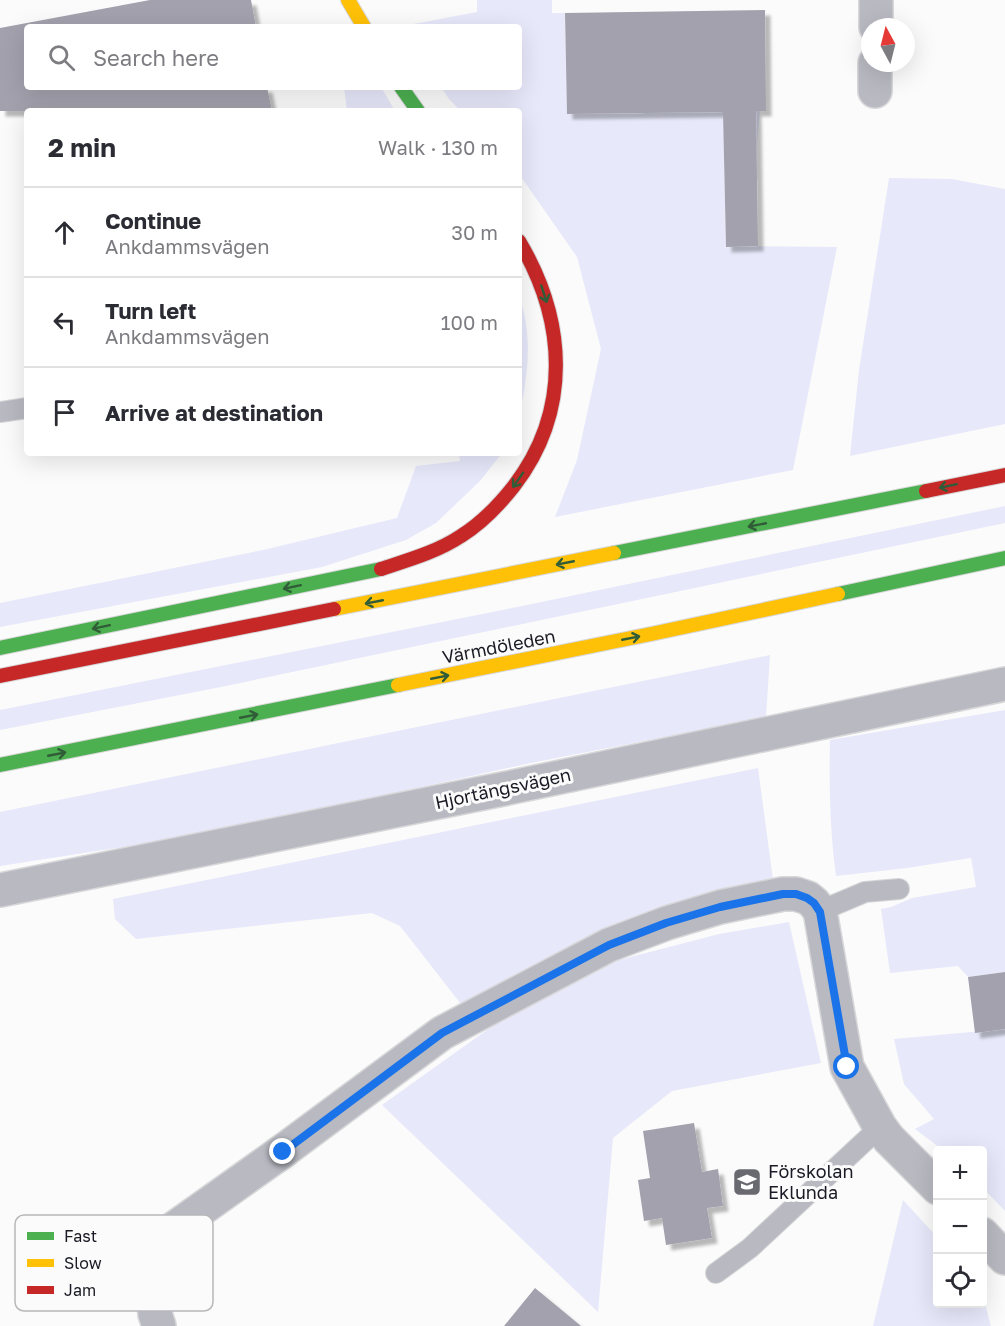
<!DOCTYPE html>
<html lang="en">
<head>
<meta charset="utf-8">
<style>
	:root { --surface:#fff; --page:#f2f2f3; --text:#2b2b33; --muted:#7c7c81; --line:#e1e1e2 }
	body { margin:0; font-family:"Golos Text",sans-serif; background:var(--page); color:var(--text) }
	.controls { position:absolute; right:18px; bottom:18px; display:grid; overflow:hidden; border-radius:6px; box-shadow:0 6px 24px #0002 }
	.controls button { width:54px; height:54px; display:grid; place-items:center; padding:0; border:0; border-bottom:2px solid var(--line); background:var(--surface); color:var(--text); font:30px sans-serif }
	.compass { position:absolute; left:861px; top:18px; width:54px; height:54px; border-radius:50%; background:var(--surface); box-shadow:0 6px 24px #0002; rotate:353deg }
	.stop { position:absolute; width:18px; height:18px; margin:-14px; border:4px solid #1a73e8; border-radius:50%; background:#fff }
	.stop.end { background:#1a73e8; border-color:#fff; box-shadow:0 2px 6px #0008 }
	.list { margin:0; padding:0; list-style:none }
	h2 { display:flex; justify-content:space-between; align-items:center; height:78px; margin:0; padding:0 24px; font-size:26px }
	h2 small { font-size:20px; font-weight:400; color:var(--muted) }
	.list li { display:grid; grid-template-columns:39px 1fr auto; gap:18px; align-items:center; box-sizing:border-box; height:90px; padding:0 24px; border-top:2px solid var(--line) }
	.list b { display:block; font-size:22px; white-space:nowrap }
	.list p { margin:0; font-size:20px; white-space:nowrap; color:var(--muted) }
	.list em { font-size:20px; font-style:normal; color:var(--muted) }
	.icon { flex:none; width:33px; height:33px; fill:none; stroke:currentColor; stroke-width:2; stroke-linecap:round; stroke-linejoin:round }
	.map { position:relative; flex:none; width:1005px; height:1326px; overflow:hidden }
	.search { position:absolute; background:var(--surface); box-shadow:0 6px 24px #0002; left:24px; top:24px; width:498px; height:66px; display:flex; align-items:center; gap:15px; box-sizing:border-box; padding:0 21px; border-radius:6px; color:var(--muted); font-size:22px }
	.panel { position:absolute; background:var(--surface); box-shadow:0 6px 24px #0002; left:24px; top:108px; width:498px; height:348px; border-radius:6px }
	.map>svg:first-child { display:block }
</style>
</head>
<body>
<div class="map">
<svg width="1005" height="1326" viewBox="0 0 1005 1326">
	<defs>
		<filter id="shadow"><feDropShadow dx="5.5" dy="5.5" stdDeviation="1.5" flood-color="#0004"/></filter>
	</defs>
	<rect width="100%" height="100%" fill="#fbfbfb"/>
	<g fill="#e7e8fa">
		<path d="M477 0H552V13H565L567 114 760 111 756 154 724 155 726 246 837 247 793 470 555 517 577 460 601 349 577 257 519 174V111H461L449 99 441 87H519V27L403 26 477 12Z"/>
		<path d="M344 87H381L395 111H347Z"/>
		<path d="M889 178 952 179 1005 189V424L850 456 859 370Z"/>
		<path d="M519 295C529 325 530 353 525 384 524 393 522 403 519 412Z"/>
		<path d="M459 453H502L480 481 436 523 406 540 322 567 0 627V603L263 550 397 518 416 466 460 461Z"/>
		<path d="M1005 506V523L221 687 0 730V710L517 607Z"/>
		<path d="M770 655 766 717 531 763 213 833 0 866V812Z"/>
		<path d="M1005 710V972L968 977 958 966 890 973 881 909 891 907 912 898 976 887 971 858 907 868 836 876C830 831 829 786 830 740Z"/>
		<path d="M758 768 773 880 596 933 461 1004 400 926 372 913 136 939 115 919 113 899Z"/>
		<path d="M789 922 821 1063 672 1091 613 1138 598 1312 382 1105 491 1027 619 960 719 934Z"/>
		<path d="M1005 1029V1211L983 1188 982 1150H943L915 1129 934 1119 904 1084 894 1039Z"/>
		<path d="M903 1200 937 1237 938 1304H982L983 1297 991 1326H873Z"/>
	</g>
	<g fill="#a2a1ad" filter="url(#shadow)">
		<path d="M150 0H251L256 27H27V87H267L272 111H0V28Z"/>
		<path d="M765 10 766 111H756L758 246 726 247 723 112 567 114 565 13Z"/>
		<path d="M1005 972V1029L975 1033 968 977Z"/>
		<path d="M694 1123 702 1172 718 1169 723 1206 707 1208 712 1238 666 1245 662 1218 644 1221 638 1180 650 1178 643 1131Z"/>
		<path d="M535 1288 581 1326H504Z"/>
	</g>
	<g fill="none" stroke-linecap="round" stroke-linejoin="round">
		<g stroke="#d7d7d9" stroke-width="22">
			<g id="lane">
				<path d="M0 412 27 408"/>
				<path d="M820 911 865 892 899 889"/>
				<path d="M716 1273 750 1248 880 1127"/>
			</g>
		</g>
		<g stroke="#d7d7d9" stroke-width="36">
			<g id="street">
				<path d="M876 27V0"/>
				<path d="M875 91V63"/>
				<path d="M0 890 503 789 1005 684"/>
				<path d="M982 1234 1005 1258"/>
				<path d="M159 1326 155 1314 151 1269 162 1237 283 1151 442 1033 609 945 667 923 720 907 783 894H796L808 898 814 903 820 911 847 1067 880 1127 889 1139 938 1188"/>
			</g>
		</g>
		<g stroke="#d7d7d9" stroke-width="16">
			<g id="fast">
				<path d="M401 87 418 111"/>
				<path d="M614 553 926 491"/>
				<path d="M838 594 1005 558"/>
				<path d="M0 648 381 569"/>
				<path d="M0 765 398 685"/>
			</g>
		</g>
		<g stroke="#d7d7d9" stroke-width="16">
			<g id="slow">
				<path d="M348 0 364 27"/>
				<path d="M334 609 614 553"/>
				<path d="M398 685 651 634 838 594"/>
			</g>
		</g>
		<g stroke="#d7d7d9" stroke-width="16">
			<g id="jam">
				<path d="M926 491 1005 475"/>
				<path d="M381 569C408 560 437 552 461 536 482 523 499 505 514 486 572 410 566 320 519 241"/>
				<path d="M0 676 334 609"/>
			</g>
		</g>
		<use href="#lane" stroke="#b9b9c2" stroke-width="20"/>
		<use href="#street" stroke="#b9b9c2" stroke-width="33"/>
		<use href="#fast" stroke="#4caf50" stroke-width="14"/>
		<use href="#slow" stroke="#ffc107" stroke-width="14"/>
		<use href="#jam" stroke="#c62828" stroke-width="14"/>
	</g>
	<defs><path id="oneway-shaft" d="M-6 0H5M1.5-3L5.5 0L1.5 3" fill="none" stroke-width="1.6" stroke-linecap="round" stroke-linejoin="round" transform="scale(1.5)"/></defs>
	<g stroke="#305d38">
		<use href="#oneway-shaft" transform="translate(544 294) rotate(72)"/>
		<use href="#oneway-shaft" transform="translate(518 480) rotate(125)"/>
		<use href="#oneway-shaft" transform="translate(948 486) rotate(168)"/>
		<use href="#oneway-shaft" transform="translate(757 525) rotate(169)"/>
		<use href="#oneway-shaft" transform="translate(565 563) rotate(169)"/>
		<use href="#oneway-shaft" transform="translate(292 587) rotate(168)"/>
		<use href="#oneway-shaft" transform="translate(374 602) rotate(169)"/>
		<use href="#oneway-shaft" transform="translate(101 627) rotate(168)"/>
		<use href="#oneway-shaft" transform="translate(631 638) rotate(-11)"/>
		<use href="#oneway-shaft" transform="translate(440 677) rotate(-11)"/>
		<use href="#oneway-shaft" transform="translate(249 716) rotate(-11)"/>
		<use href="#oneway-shaft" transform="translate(57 754) rotate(-11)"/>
	</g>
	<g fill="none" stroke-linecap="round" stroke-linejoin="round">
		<path stroke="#1a73e8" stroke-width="8" d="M283 1152 442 1033 609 945 666 923 720 907 783 894H796L807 898 814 903 820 912 847 1067"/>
	</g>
	<defs>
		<g id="school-square" transform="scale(1.5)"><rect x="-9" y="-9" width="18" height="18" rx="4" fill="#696970" stroke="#fbfbfb"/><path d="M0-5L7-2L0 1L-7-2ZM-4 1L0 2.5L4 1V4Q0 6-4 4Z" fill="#fff"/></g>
	</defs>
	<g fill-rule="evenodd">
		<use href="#school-square" x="747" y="1182"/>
	</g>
	<g text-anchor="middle" stroke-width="6" stroke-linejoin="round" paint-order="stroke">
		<g font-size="18" fill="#1a1a25" stroke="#fbfbfb">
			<text transform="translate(499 647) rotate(-11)" y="6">Värmdöleden</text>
			<text transform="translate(503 789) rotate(-12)" y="6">Hjortängsvägen</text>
		</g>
		<g font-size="18" fill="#1a1a25" stroke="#fbfbfb" text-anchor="start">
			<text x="768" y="1178">Förskolan<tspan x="768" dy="21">Eklunda</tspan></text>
		</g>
	</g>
	<rect x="15" y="1215" width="198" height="96" rx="9" fill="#fbfbfb" stroke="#b8b8bb" stroke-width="1.5"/>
	<rect x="27" y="1232" width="27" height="8" fill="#4caf50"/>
	<rect x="27" y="1259" width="27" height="8" fill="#ffc107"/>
	<rect x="27" y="1286" width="27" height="8" fill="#c62828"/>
	<g font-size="16" fill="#1a1a25">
		<text x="64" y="1242">Fast</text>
		<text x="64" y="1269">Slow</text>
		<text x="64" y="1296">Jam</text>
	</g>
</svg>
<div class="controls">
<button>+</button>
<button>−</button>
<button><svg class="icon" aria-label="locate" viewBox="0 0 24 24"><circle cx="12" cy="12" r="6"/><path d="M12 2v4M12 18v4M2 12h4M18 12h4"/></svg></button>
</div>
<svg class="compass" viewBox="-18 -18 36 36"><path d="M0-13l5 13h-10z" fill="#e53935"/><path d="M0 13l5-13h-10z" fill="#7c7c81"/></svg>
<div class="stop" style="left:847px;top:1067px"></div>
<div class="stop end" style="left:283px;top:1152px"></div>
<div class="search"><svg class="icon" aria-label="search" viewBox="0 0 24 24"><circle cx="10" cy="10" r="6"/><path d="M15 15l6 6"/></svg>Search here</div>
<section class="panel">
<h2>2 min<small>Walk · 130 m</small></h2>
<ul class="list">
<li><svg class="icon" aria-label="ahead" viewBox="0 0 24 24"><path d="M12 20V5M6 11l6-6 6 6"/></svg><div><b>Continue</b><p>Ankdammsvägen</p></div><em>30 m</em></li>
<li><svg class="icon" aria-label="left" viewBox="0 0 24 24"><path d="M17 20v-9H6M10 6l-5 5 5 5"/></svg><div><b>Turn left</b><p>Ankdammsvägen</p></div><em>100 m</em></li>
<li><svg class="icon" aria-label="arrive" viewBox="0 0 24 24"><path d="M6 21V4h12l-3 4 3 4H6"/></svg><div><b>Arrive at destination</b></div></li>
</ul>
</section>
</div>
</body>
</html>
